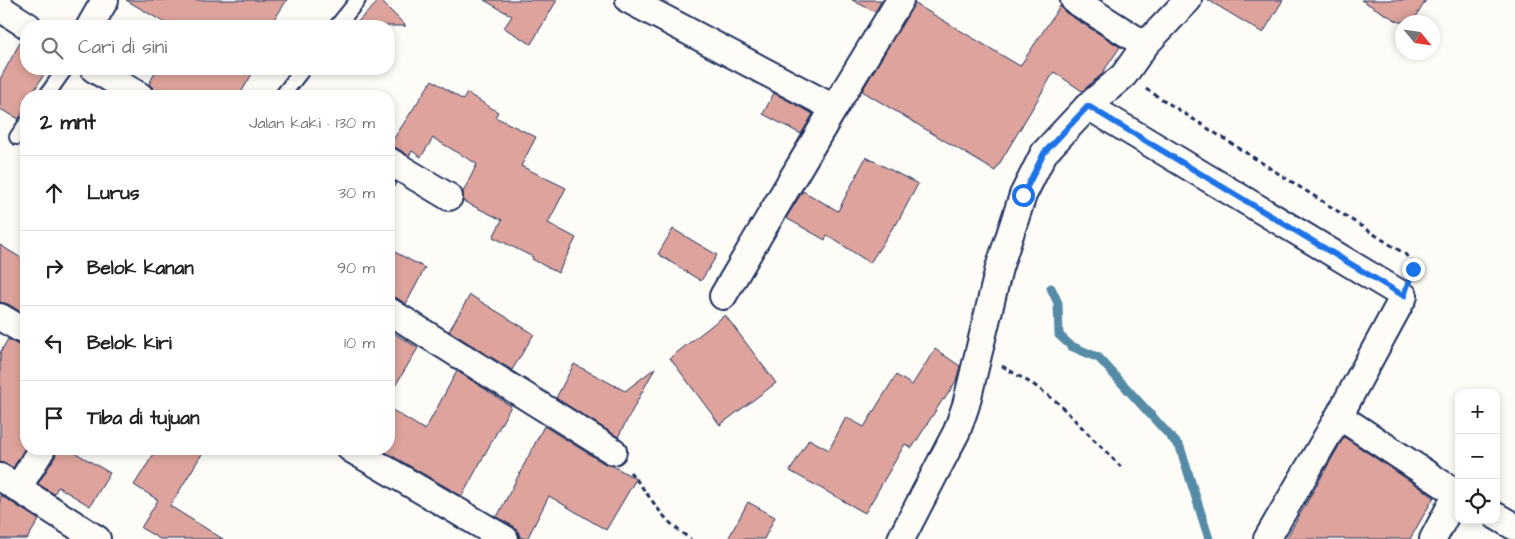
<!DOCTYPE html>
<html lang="id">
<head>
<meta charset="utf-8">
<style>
	:root { --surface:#fff; --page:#f2f2f2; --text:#202124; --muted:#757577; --line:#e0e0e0 }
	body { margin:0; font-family:"Architects Daughter",sans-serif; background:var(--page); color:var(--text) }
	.controls { position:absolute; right:15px; bottom:15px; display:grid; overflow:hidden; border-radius:10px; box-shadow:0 2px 8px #0003 }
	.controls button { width:45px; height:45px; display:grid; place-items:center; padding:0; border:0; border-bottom:1px solid var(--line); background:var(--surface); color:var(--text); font:25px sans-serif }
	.compass { position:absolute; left:1395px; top:15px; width:45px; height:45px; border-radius:50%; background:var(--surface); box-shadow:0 2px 8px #0003; rotate:119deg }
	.stop { position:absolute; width:15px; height:15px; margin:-11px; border:4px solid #1a73e8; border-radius:50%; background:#fff }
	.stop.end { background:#1a73e8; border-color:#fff; box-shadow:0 1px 5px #0008 }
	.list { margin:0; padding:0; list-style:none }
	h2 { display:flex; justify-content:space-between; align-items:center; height:65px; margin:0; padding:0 20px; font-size:21px }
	h2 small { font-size:16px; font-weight:400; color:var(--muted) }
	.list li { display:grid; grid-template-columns:32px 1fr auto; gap:15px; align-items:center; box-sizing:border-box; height:75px; padding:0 20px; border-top:1px solid var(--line) }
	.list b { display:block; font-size:19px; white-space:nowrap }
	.list em { font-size:16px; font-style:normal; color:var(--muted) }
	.icon { flex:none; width:28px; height:28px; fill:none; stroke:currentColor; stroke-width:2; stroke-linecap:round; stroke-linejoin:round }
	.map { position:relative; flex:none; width:1515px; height:539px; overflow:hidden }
	.search { position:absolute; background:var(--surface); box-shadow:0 2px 8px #0003; left:20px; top:20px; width:375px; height:55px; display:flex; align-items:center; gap:12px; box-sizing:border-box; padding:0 18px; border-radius:20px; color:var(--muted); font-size:19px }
	.panel { position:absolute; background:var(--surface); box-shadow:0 2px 8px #0003; left:20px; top:90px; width:375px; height:365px; border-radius:20px }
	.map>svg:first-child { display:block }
</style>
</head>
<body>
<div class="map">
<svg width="1515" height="539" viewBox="0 0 1515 539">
	<rect width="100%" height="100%" fill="#fdfcf7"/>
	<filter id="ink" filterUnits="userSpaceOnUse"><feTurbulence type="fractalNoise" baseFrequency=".02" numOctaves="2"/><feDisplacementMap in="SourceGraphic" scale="10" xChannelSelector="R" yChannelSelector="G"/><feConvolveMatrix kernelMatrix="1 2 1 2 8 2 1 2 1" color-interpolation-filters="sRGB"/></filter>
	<g filter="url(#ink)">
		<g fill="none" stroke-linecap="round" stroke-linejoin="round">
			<path stroke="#548ba6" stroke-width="9" d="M1051 288 1058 303 1059 335 1071 346 1099 358 1180 447 1209 539"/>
		</g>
		<g fill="#dda39c" stroke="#1b2f5e">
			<path d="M126 0H287L270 26H170Z"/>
			<path d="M380 0 406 26H353Z"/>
			<path d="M484 0H557L531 44 504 28 512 16Z"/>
			<path d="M852 0H882L875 12Z"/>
			<path d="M1208 0H1283L1263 33Z"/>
			<path d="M1361 0H1426L1413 22H1399Z"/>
			<path d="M914 3 1020 66 1060 6 1066 13 1120 47 1101 75 1082 91 1054 72 995 171 862 91Z"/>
			<path d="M22 39 26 41V69H47L31 96H26V106L19 119 0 109V79Z"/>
			<path d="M157 69H255L239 96H160L154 93 153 88 149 84Z"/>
			<path d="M432 80 463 100 467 93 498 112 495 117 536 137 521 166 566 188 548 223 576 238 558 273 532 259 533 257 493 237 502 220 463 201V192L477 164 433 138 421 157 412 151 409 156 397 148 389 146Z"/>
			<path d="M774 93 813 114 801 134 763 114Z"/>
			<path d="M866 157 918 184 896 225 895 224 870 263 827 235 825 240 786 218 803 191 838 211Z"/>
			<path d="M389 178 396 183 389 196Z"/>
			<path d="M673 229 717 255 701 281 658 254Z"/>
			<path d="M0 245 26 261V315L8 304 0 302Z"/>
			<path d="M389 249 425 268 406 304 397 298 389 296Z"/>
			<path d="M470 295 534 334 512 370 449 331Z"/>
			<path d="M725 315 776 383 720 425 670 358Z"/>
			<path d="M389 329 392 331V332L418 348 389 396Z"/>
			<path d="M8 339 18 345 26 347V446L13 468 0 462V353Z"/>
			<path d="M935 349 960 366 956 381 944 400 943 399 912 448 905 444 865 513 790 471 809 439 829 450 846 417 864 427 896 375 912 385Z"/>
			<path d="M574 364 625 391 655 368 618 437 556 398Z"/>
			<path d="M457 371 511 406 462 496 380 449H389V408L425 430Z"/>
			<path d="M544 426 605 464 613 466 636 479 606 530 549 496 527 539 520 537 518 531 513 526 497 517Z"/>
			<path d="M1344 437 1434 497 1410 539H1286Z"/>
			<path d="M57 449H69L110 473 90 506 58 487 54 494 38 484 55 457Z"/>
			<path d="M157 449H205L170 506 223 539H160L141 528 158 500 134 485Z"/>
			<path d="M0 495 39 520 27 539H0Z"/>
			<path d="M748 502 775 517 764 539H728Z"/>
		</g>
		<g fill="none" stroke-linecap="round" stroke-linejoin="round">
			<g stroke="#1b2f5e" stroke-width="18">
				<g id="lane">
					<path d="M337 26 358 0"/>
					<path d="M46 96 65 69"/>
					<path d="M282 96 303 69"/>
					<path d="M17 137 26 124"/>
				</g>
			</g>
			<g stroke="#1b2f5e" stroke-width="30">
				<g id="street">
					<path d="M629 0 834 108 900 0"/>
					<path d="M1074 0 1145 45"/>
					<path d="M0 8 28 26"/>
					<path d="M90 26 105 0"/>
					<path d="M94 69 140 96"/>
					<path d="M1088 106 1404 296 1339 416 1267 539"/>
					<path d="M389 161 449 197"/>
					<path d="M723 296 834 108"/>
					<path d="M389 311 613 451"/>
					<path d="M0 317 26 332"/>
					<path d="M1339 416 1459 495"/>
					<path d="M351 449 505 539"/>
					<path d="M0 477 97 539"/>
					<path d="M18 488 42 449"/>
					<path d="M1496 516 1515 527"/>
					<path d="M901 539 957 431 966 405 999 268 1023 195 1044 153 1088 106 1124 75 1145 45 1188 0"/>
					<path d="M1433 539 1457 494"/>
				</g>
			</g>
			<g stroke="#1b2f5e" stroke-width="3" stroke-dasharray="5 4" stroke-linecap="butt">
				<path d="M1146 89 1405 254 1413 263V270"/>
				<path d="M1002 366 1034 385 1057 402 1121 467"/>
				<path d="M630 472C652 497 661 521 691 539"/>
			</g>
			<use href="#lane" stroke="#fdfcf7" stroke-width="14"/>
			<use href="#street" stroke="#fdfcf7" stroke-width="26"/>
		</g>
	</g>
	<g fill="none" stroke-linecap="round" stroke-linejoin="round" filter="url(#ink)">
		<path stroke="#1a73e8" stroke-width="6" d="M1023 195 1044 153 1088 106 1404 296 1413 269"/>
	</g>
</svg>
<div class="controls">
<button>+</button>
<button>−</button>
<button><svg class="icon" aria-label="locate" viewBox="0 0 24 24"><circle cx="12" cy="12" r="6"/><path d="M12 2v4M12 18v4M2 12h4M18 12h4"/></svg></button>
</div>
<svg class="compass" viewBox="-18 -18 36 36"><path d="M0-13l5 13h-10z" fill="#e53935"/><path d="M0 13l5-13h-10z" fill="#757577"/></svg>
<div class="stop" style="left:1023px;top:195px"></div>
<div class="stop end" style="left:1413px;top:269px"></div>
<div class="search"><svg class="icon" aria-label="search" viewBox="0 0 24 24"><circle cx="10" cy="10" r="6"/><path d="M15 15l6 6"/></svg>Cari di sini</div>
<section class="panel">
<h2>2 mnt<small>Jalan kaki · 130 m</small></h2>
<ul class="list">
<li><svg class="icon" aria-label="ahead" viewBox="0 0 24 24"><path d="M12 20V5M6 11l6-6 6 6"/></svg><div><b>Lurus</b></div><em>30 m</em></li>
<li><svg class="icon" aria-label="right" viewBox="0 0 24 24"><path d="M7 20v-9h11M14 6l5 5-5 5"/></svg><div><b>Belok kanan</b></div><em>90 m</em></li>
<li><svg class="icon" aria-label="left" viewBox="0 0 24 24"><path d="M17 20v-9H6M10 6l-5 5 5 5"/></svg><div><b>Belok kiri</b></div><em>10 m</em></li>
<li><svg class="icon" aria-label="arrive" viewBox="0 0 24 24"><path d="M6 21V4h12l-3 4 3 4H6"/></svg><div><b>Tiba di tujuan</b></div></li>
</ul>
</section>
</div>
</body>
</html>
